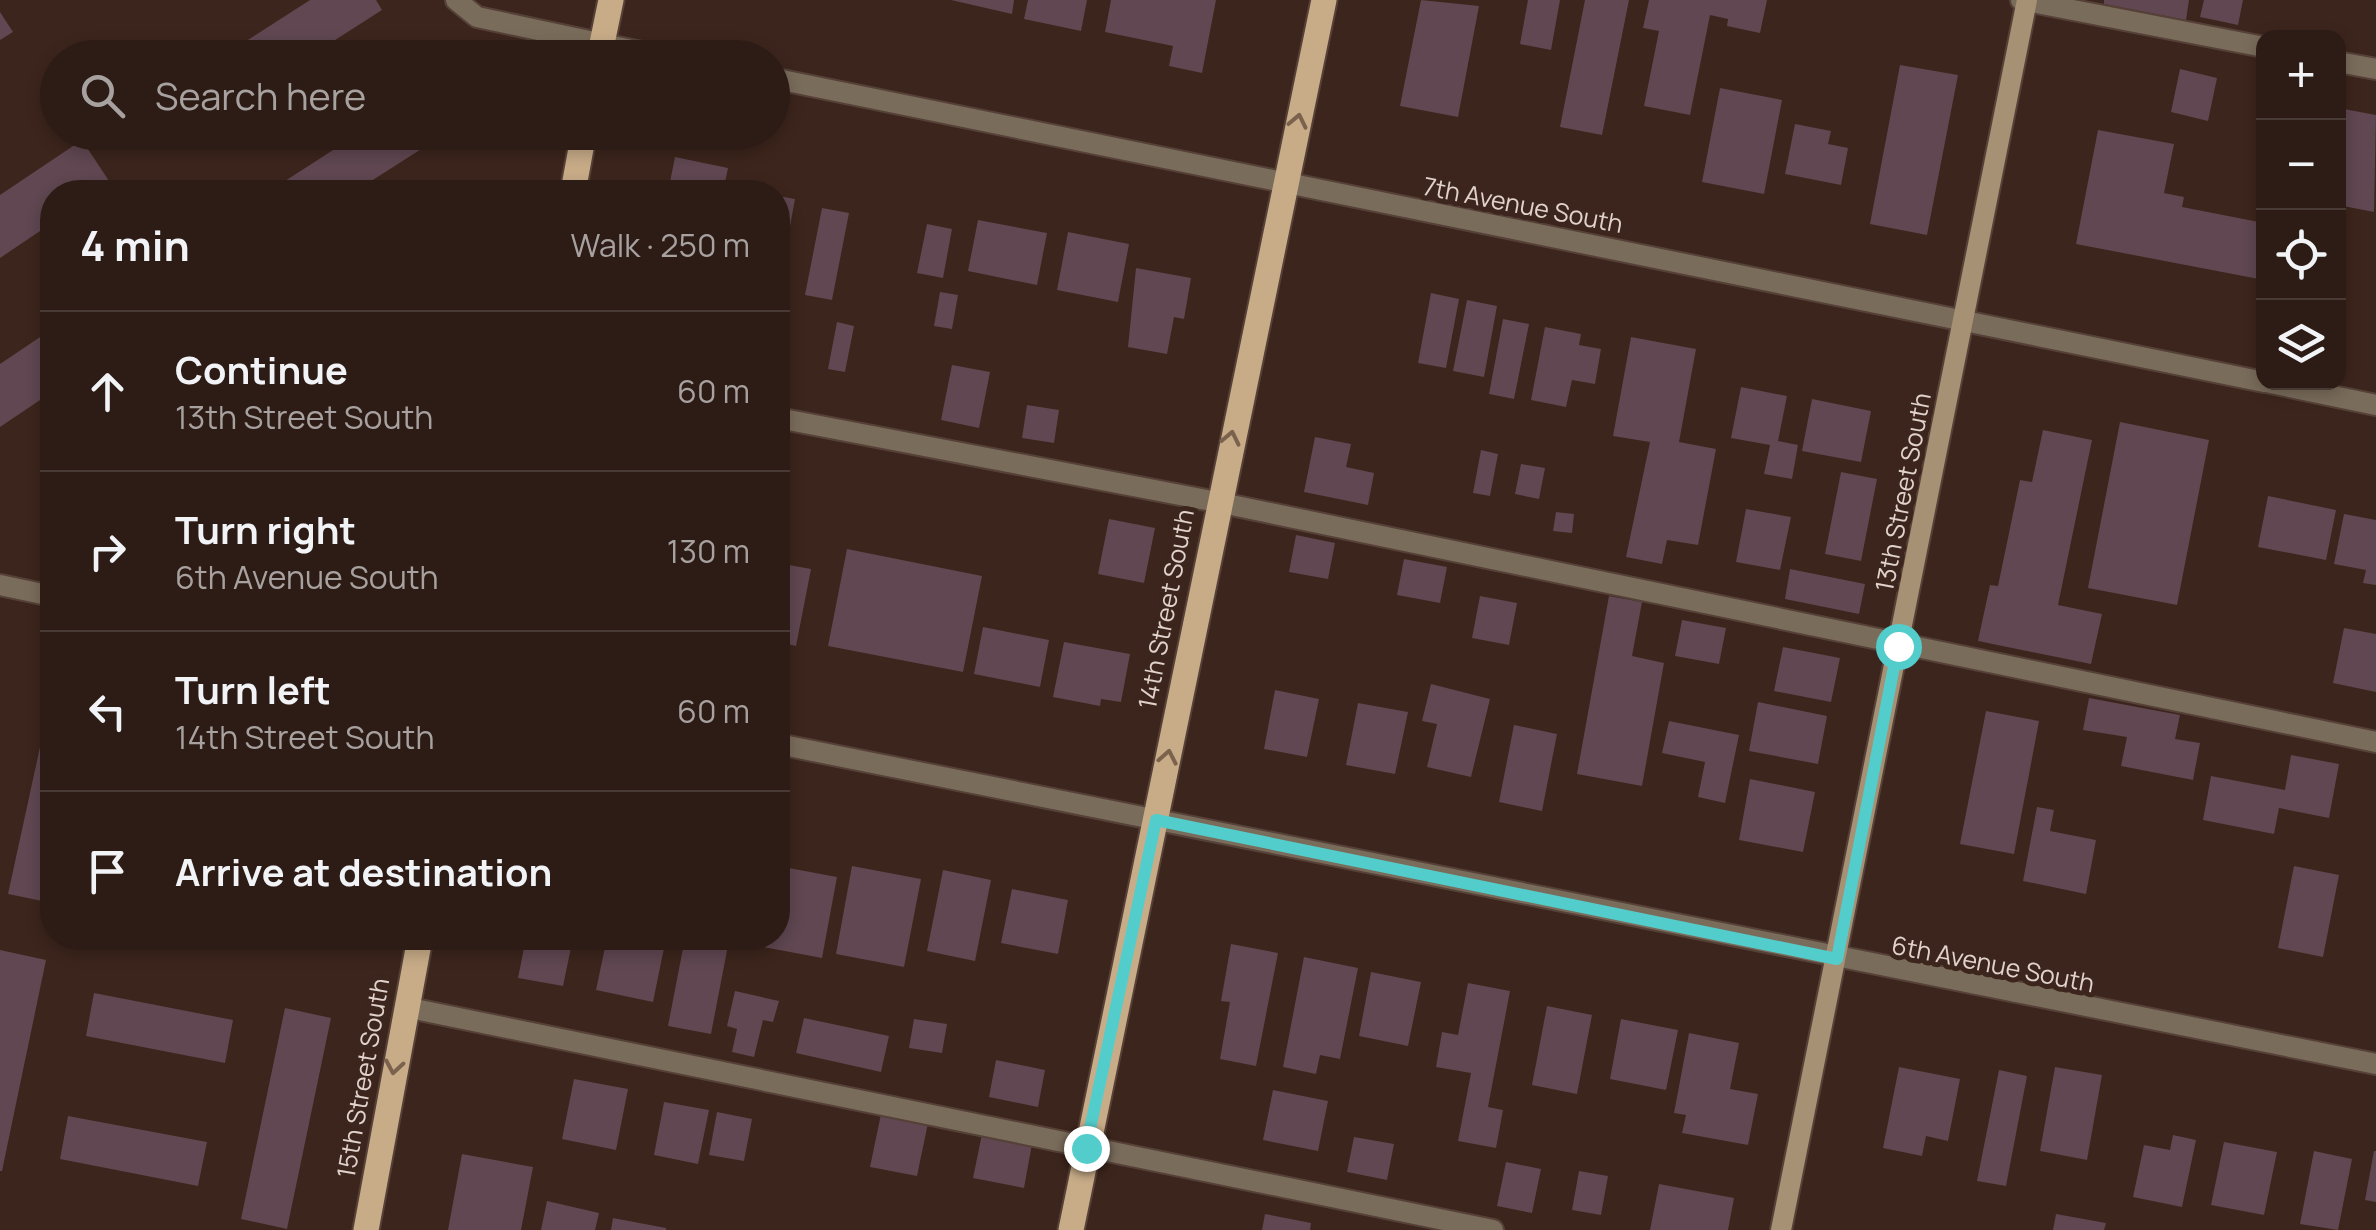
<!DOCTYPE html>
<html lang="en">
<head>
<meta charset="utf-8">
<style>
	:root { --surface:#2d1c15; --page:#35251e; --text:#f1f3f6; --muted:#a7a1a0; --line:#483a34 }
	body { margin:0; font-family:Manrope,sans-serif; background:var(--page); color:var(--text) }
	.controls { position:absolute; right:30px; top:30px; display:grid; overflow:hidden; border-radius:20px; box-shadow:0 5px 15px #0003 }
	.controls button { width:90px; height:90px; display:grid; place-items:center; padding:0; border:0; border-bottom:2px solid var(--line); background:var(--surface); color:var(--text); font:50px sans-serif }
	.stop { position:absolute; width:30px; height:30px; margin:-22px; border:8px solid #53cdcb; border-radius:50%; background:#fff }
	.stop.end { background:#53cdcb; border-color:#fff; box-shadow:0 2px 10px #0008 }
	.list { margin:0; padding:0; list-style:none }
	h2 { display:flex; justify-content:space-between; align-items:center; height:130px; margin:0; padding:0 40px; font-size:42px }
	h2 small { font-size:32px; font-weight:400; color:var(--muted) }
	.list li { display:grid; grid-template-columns:65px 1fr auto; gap:30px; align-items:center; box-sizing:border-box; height:160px; padding:0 40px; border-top:2px solid var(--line) }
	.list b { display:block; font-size:38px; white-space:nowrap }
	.list p { margin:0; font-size:32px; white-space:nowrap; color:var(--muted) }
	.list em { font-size:32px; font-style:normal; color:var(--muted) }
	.icon { flex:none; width:55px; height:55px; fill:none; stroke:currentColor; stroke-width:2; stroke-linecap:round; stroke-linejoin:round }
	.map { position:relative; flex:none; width:2376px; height:1230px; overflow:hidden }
	.search { position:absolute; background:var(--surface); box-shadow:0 5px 15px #0003; left:40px; top:40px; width:750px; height:110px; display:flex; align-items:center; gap:25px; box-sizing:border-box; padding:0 35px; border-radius:55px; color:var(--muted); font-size:38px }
	.panel { position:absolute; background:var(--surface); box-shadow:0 5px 15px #0003; left:40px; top:180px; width:750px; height:770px; border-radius:40px }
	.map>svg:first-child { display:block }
</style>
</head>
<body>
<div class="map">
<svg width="2376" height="1230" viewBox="0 0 2376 1230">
	<rect width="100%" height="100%" fill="#3c251c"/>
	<g fill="#604751">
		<path d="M310 0H376L382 10 307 58H220Z"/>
		<path d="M951 0H1014L1012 14Z"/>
		<path d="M1028 0H1087L1081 31 1024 19Z"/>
		<path d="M1111 0H1216L1202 73 1169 66 1173 46 1105 32Z"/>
		<path d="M1421 0 1479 6 1458 117 1400 106Z"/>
		<path d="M1528 0H1560L1551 50 1520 44Z"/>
		<path d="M1585 0H1629L1602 135 1560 127Z"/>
		<path d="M1649 0H1767L1760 33 1727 26 1728 19 1710 15 1690 115 1644 106 1659 31 1643 28Z"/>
		<path d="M2104 0H2189L2186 20 2104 4Z"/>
		<path d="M2204 0H2243L2238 25 2200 17Z"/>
		<path d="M0 12 13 32 0 40Z"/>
		<path d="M1900 65 1958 75 1927 235 1870 224Z"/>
		<path d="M2180 69 2217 78 2208 121 2171 112Z"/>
		<path d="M1720 88 1782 100 1764 194 1702 182Z"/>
		<path d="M2344 109 2376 115 2374 212 2338 205V138Z"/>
		<path d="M1795 124 1831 131 1828 144 1848 148 1841 185 1785 174Z"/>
		<path d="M2098 130 2174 144 2164 193 2184 197 2182 207 2264 223V280L2076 244Z"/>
		<path d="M154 132H190L165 149Z"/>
		<path d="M361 132H448L354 192H268Z"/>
		<path d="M82 140 111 184 98 192H52V223L0 258V195Z"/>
		<path d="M675 157 728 168 723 192H668Z"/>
		<path d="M778 196 795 199 785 253 778 252Z"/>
		<path d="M822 208 849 213 832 300 805 295Z"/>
		<path d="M978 220 1047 233 1037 285 968 271Z"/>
		<path d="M927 224 952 229 943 278 917 273Z"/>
		<path d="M1068 232 1129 244 1118 302 1057 290Z"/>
		<path d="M1136 268 1191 278 1184 319 1174 317 1167 354 1128 347Z"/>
		<path d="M940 292 958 295 952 329 934 326Z"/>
		<path d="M1431 293 1459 299 1446 368 1418 363Z"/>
		<path d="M1467 300 1497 306 1484 377 1453 371Z"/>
		<path d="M1503 319 1529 324 1514 399 1489 394Z"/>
		<path d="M837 322 854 326 845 372 828 369Z"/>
		<path d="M1545 327 1581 334 1579 345 1601 349 1595 384 1572 380 1566 407 1531 400Z"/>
		<path d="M52 329V392L0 427V364Z"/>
		<path d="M1631 337 1696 349 1679 442 1716 449 1698 545 1667 540 1662 564 1626 557 1650 442 1613 436Z"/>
		<path d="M952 365 990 372 979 428 941 420Z"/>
		<path d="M1741 387 1787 396 1778 441 1798 445 1792 479 1764 474 1770 445 1731 438Z"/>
		<path d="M1812 399 1871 411 1861 462 1802 451Z"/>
		<path d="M1027 405 1059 410 1054 443 1022 438Z"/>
		<path d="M2120 422 2209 440 2177 605 2088 588Z"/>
		<path d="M2043 430 2092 440 2058 605 2102 614 2091 664 1978 641 1990 585 1998 586 2020 480 2032 482Z"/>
		<path d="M1315 437 1351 444 1346 467 1374 473 1368 505 1304 492Z"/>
		<path d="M1481 450 1498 454 1490 496 1473 493Z"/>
		<path d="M1521 464 1545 468 1539 499 1515 494Z"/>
		<path d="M1841 472 1877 479 1861 561 1825 554Z"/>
		<path d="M2268 496 2336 510 2326 560 2258 547Z"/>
		<path d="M1746 509 1791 517 1780 570 1736 562Z"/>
		<path d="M1556 512 1574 514 1572 533 1553 531Z"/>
		<path d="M2344 514 2376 520V585L2363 583 2366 570 2334 564Z"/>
		<path d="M1109 519 1155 528 1144 583 1098 574Z"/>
		<path d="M1296 535 1335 543 1328 579 1289 572Z"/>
		<path d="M847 549 982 576 963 672 828 646Z"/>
		<path d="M1404 559 1447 567 1440 603 1397 595Z"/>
		<path d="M778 563 811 569 796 646 778 642Z"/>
		<path d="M1790 569 1865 584 1859 614 1785 599Z"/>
		<path d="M1480 596 1517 603 1509 645 1472 638Z"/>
		<path d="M1609 596 1642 602 1632 656 1664 663 1642 786 1577 774Z"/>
		<path d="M1682 620 1726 628 1719 664 1675 656Z"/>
		<path d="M983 627 1049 640 1040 687 974 674Z"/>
		<path d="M2344 628 2376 634V692L2333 683Z"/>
		<path d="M1064 642 1130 654 1121 702 1101 699 1100 706 1053 697Z"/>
		<path d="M1783 647 1840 658 1831 702 1774 691Z"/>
		<path d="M1431 684 1490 699 1471 777 1427 767 1437 724 1422 721Z"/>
		<path d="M1275 690 1319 699 1307 757 1264 749Z"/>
		<path d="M52 692V903L8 894Z"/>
		<path d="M2089 698 2180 715 2175 739 2200 743 2193 780 2121 766 2127 737 2083 730Z"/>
		<path d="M1758 702 1827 716 1818 764 1749 751Z"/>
		<path d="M1358 703 1408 712 1395 774 1346 765Z"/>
		<path d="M1986 711 2039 721 2014 854 1960 844Z"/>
		<path d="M1669 721 1739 735 1725 803 1698 797 1705 762 1662 753Z"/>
		<path d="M1514 725 1557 734 1542 811 1499 802Z"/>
		<path d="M2291 755 2339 764 2329 818 2279 808 2274 834 2203 820 2211 776 2285 790Z"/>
		<path d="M1750 779 1815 792 1803 852 1739 840Z"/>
		<path d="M2037 807 2054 810 2050 831 2096 840 2086 894 2023 881Z"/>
		<path d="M778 866 837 877 822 958 753 945 755 938H778Z"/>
		<path d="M852 866 921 879 904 967 836 954Z"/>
		<path d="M2294 866 2339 875 2323 957 2278 948Z"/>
		<path d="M943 870 991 880 975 961 927 951Z"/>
		<path d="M1012 889 1068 900 1058 954 1001 943Z"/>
		<path d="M526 938H573L563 986 518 978Z"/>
		<path d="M607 938 665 943 653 1002 596 990Z"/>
		<path d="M685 938 729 940 711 1034 668 1026Z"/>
		<path d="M1231 944 1278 953 1256 1066 1220 1059 1230 1002 1221 1001Z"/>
		<path d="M0 950 46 960 2 1171H0Z"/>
		<path d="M1304 957 1358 968 1340 1059 1320 1055 1316 1074 1283 1067Z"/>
		<path d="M1371 972 1421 982 1408 1046 1359 1036Z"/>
		<path d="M1468 983 1510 991 1488 1107 1503 1110 1496 1148 1458 1141 1471 1073 1436 1067 1442 1032 1458 1035Z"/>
		<path d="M735 991 779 1001 773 1022 763 1020 754 1057 732 1052 737 1029 727 1026Z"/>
		<path d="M94 993 233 1020 225 1063 86 1036Z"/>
		<path d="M1547 1006 1592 1015 1577 1094 1532 1085Z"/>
		<path d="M285 1008 331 1018 287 1229 241 1219Z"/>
		<path d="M804 1018 889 1036 881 1072 796 1053Z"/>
		<path d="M914 1019 947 1024 942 1053 909 1048Z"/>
		<path d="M1621 1019 1678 1030 1666 1090 1610 1079Z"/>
		<path d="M1689 1033 1739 1043 1730 1089 1758 1094 1748 1145 1682 1133 1686 1115 1674 1113Z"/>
		<path d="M996 1060 1045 1070 1038 1107 989 1097Z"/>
		<path d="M1899 1067 1960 1079 1948 1141 1926 1136 1922 1156 1883 1148Z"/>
		<path d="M2055 1067 2102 1075 2087 1160 2040 1151Z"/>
		<path d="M1999 1070 2027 1076 2006 1186 1977 1181Z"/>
		<path d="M574 1079 628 1089 616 1150 562 1139Z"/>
		<path d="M1273 1090 1328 1101 1318 1151 1263 1140Z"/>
		<path d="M664 1102 709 1110 698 1164 654 1155Z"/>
		<path d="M717 1112 752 1119 744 1161 709 1155Z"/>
		<path d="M881 1114 928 1123 917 1176 870 1167Z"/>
		<path d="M68 1116 207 1142 198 1186 60 1159Z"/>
		<path d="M982 1134 1032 1144 1024 1188 973 1178Z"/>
		<path d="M2173 1135 2196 1140 2182 1207 2133 1197 2144 1145 2170 1150Z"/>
		<path d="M1354 1137 1394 1144 1387 1180 1347 1172Z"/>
		<path d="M2224 1142 2277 1152 2264 1215 2211 1205Z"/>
		<path d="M2314 1151 2352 1159 2338 1230 2300 1224Z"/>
		<path d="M2374 1151H2376V1202L2365 1200Z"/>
		<path d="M462 1154 533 1167 521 1230H448Z"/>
		<path d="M1506 1162 1541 1169 1532 1213 1497 1206Z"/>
		<path d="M1579 1171 1608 1176 1601 1215 1572 1210Z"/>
		<path d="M1659 1184 1734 1198 1728 1230H1650Z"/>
		<path d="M547 1201 599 1213 595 1230H541Z"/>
		<path d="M1265 1214 1311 1223 1310 1230H1262Z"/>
		<path d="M2056 1214 2106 1223 2104 1230H2053Z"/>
		<path d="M613 1218 666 1228V1230H611Z"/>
	</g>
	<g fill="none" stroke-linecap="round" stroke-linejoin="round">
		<g stroke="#564138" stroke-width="24">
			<g id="lane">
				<path d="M2021 0 2264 47"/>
				<path d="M2338 62 2376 69"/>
				<path d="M778 418 1217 502 2376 742"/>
				<path d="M405 1007 1493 1230"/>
			</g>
		</g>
		<g stroke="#564138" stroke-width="24">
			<g id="street">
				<path d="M456 0 477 17 669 58"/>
				<path d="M772 78 2264 382"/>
				<path d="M2266 382 2376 405"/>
				<path d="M0 585 52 596"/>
				<path d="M778 744 2376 1064"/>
			</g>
		</g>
		<g stroke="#564138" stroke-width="24">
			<path id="secondary" d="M1781 1230 2027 0"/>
		</g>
		<g stroke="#564138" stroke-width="29">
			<g id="primary">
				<path d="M599 58 611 0"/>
				<path d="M573 192 584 132"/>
				<path d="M366 1230 420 938"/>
				<path d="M1071 1230 1324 0"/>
			</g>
		</g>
		<use href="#lane" stroke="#7a6c5b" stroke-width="20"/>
		<use href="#street" stroke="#7a6c5b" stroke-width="20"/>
		<use href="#secondary" stroke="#a69175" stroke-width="20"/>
		<use href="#primary" stroke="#c8ac88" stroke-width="25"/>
	</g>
	<defs><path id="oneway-chevron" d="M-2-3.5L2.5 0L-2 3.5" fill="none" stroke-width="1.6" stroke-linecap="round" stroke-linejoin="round" transform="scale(2.5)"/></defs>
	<g stroke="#7b624d">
		<use href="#oneway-chevron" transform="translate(1298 121) rotate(-78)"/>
		<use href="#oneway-chevron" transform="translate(1231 438) rotate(-78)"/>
		<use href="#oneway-chevron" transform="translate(1168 757) rotate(-79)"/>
		<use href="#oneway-chevron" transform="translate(394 1067) rotate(100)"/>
	</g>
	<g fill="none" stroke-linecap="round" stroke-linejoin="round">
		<path stroke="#53cdcb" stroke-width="12" d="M1086 1148 1156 820 1837 959 1898 646"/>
	</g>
	<g text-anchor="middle" stroke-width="10" stroke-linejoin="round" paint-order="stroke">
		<g font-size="25" fill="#e1d2cc" stroke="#3c251c">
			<text transform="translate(1523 205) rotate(11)" y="9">7th Avenue South</text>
			<text transform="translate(1903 492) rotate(-79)" y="9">13th Street South</text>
			<text transform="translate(1166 609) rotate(-79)" y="9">14th Street South</text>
			<text transform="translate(1993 964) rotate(11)" y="9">6th Avenue South</text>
			<text transform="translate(363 1078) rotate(-80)" y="9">15th Street South</text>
		</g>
	</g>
</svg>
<div class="controls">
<button>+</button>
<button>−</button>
<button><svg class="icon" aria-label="locate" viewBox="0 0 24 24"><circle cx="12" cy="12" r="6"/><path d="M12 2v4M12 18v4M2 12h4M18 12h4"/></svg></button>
<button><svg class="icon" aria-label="layers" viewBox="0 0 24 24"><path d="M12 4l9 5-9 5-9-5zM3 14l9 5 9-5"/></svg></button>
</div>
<div class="stop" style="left:1898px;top:646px"></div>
<div class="stop end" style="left:1086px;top:1148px"></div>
<div class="search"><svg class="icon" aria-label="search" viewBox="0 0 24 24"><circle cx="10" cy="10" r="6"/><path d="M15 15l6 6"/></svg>Search here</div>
<section class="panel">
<h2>4 min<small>Walk · 250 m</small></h2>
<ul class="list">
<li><svg class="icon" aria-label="ahead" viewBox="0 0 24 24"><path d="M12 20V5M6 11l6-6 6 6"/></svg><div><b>Continue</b><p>13th Street South</p></div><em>60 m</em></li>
<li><svg class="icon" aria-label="right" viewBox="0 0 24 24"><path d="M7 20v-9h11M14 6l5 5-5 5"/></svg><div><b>Turn right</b><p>6th Avenue South</p></div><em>130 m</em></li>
<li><svg class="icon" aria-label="left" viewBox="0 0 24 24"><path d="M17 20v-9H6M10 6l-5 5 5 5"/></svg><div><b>Turn left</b><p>14th Street South</p></div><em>60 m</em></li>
<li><svg class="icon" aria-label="arrive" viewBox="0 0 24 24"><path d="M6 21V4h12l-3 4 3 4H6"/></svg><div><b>Arrive at destination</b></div></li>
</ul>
</section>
</div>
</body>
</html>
